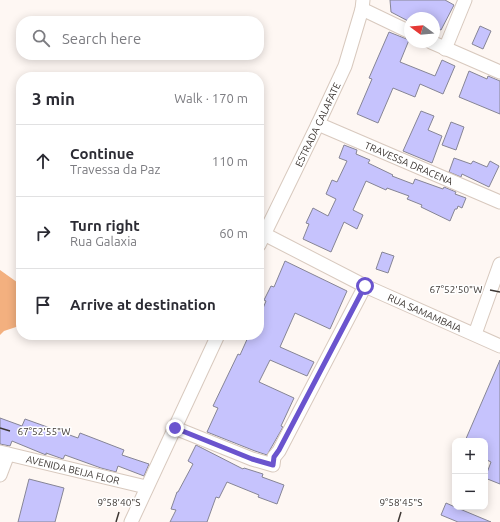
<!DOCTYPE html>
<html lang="en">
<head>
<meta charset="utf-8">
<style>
	:root { --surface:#fff; --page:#f7f7f7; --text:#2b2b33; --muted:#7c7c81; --line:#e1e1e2 }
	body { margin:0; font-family:Ubuntu,sans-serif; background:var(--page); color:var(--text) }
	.controls { position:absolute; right:12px; bottom:12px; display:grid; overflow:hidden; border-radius:8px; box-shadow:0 2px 10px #0003 }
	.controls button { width:36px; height:36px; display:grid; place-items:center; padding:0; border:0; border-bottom:1px solid var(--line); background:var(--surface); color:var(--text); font:20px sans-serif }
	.compass { position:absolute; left:404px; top:12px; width:36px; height:36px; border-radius:50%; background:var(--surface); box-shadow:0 2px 10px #0003; rotate:286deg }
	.stop { position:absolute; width:12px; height:12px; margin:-9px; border:3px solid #6a54ce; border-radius:50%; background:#fff }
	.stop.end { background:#6a54ce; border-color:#fff; box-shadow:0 1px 4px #0008 }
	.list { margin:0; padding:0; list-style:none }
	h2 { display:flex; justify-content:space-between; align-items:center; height:52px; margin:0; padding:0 16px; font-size:17px }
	h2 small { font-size:13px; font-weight:400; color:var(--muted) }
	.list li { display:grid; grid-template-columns:26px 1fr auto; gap:12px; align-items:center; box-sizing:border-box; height:72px; padding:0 16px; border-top:1px solid var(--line) }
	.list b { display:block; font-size:15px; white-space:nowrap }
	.list p { margin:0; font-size:13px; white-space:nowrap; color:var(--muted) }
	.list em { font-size:13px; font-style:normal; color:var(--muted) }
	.icon { flex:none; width:22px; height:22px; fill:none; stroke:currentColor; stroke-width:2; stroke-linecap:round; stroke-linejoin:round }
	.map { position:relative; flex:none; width:500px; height:522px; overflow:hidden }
	.search { position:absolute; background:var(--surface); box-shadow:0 2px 10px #0003; left:16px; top:16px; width:248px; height:44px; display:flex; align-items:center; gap:10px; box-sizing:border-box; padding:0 14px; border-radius:16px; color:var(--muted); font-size:15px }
	.panel { position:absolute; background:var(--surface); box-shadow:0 2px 10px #0003; left:16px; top:72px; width:248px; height:268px; border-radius:16px }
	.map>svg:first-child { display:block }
</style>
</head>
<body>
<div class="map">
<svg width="500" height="522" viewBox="0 0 500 522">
	<rect width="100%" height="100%" fill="#fef7f3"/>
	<path fill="#f3b07f" d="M0 270 21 285V327L19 326 4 331 0 335Z"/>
	<g fill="#c6c3fd" stroke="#868595">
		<path d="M390 0H445L454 5 441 30 434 27V18H410V22L391 12Z"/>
		<path d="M480 26 491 31 483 49 472 44Z"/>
		<path d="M389 32 409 40 400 62 435 76 442 60 455 66 443 94 420 84 415 97 393 88 378 123 357 114 372 79 369 78Z"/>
		<path d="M469 71 487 79 488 76 500 81V114L459 97Z"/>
		<path d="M421 111 434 116 428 130 442 136 432 163 403 151Z"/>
		<path d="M451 122 464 127 456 150 442 145Z"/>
		<path d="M344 145 357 150 356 154 370 160 368 163 393 175 392 176 413 184 415 179 443 189 444 187 456 192 455 194 466 198 462 208 458 206 457 209H455L450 221 421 207 422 205 407 199 409 196 387 188 386 190 366 181 353 210 363 215 357 229 344 222 331 252 303 239 309 224 306 223 313 208 328 216 336 199 326 194 332 180 337 182 347 161 339 158Z"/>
		<path d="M454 158 471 164 473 161 487 167 490 161 499 166 489 187 462 174 461 177 449 172Z"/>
		<path d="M382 252 394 256 388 273 376 269Z"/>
		<path d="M285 261 347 291 330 329 295 313 280 347 314 362 307 376 270 360 259 382 294 398 281 426 283 427 267 455 255 451 207 432 218 408 213 406 238 354 240 355 249 335H259V318L266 301 264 300 271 286 274 287Z"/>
		<path d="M500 360V484L485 478 491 462 485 459V441H465Z"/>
		<path d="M0 418 22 426 25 419 78 438 80 433 124 450 122 455 149 464 144 476 118 466 116 472 101 468 65 455 63 459 46 453V455L12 441 10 446 0 444Z"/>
		<path d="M196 445 243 469 244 468 263 474 262 477 284 485 277 504 258 497 259 495 227 482 219 498 216 497 207 522H170L176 510 171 509 177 492H178L193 464 188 461Z"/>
		<path d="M29 479 64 488 55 522H18Z"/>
		<path d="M446 503 455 507 491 522H458L441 515Z"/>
	</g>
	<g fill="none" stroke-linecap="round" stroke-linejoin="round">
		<g stroke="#d8c9be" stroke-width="15">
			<g id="minor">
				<path d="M362 9 410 32"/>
				<path d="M431 42 500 72"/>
				<path d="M445 49 465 0"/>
				<path id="s1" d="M318 124 500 202"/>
				<path id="s2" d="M264 234 365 286 500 346"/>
				<path id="s3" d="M259 245 318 124 345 66 362 9 363 0"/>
				<path d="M475 334 500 264"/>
				<path d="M175 428 252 459 273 465 274 457 279 451 365 286"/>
				<path id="s4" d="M0 452 146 487"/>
				<path d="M0 475 8 454"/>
				<path d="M131 522 218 335"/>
			</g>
		</g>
		<use href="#minor" stroke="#fff" stroke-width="13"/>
	</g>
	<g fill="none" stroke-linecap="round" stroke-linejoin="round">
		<path stroke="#6a54ce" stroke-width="5" d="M175 428 252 459 273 465 274 457 279 450 365 286"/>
	</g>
	<path fill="none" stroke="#3d3733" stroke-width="1.5" d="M490 290 500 292M0 428 10 431M116 522 119 512M398 522 401 512"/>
	<g text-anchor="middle" stroke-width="3" stroke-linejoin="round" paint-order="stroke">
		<g font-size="10" fill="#3d3733" stroke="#fff">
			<text dy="4" stroke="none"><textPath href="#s3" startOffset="134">ESTRADA CALAFATE</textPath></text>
			<text dy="4" stroke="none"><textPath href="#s1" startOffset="99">TRAVESSA DRACENA</textPath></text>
			<text dy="4" stroke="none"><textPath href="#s2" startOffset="179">RUA SAMAMBAIA</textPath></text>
			<text dy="4" stroke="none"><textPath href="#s4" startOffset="75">AVENIDA BEIJA FLOR</textPath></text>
		</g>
	</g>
	<g font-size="10" text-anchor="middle" fill="#3d3733" stroke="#fff" stroke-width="3" stroke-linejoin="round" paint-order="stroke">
		<text x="456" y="293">67°52'50"W</text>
		<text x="44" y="435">67°52'55"W</text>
		<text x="119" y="506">9°58'40"S</text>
		<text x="401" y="506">9°58'45"S</text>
	</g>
</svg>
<div class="controls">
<button>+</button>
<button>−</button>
</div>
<svg class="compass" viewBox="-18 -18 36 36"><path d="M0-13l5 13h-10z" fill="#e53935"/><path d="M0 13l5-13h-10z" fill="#7c7c81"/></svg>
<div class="stop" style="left:365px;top:286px"></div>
<div class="stop end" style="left:175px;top:428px"></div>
<div class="search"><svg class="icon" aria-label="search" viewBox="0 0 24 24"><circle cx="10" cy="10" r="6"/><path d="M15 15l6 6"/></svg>Search here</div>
<section class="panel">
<h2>3 min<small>Walk · 170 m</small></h2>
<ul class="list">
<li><svg class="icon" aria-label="ahead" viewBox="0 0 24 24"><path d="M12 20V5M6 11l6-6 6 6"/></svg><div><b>Continue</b><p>Travessa da Paz</p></div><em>110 m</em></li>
<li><svg class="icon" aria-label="right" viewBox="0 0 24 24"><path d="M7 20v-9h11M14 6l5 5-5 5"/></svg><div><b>Turn right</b><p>Rua Galaxia</p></div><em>60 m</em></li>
<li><svg class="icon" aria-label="arrive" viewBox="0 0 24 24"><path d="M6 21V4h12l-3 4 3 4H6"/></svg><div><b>Arrive at destination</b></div></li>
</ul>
</section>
</div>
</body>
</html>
